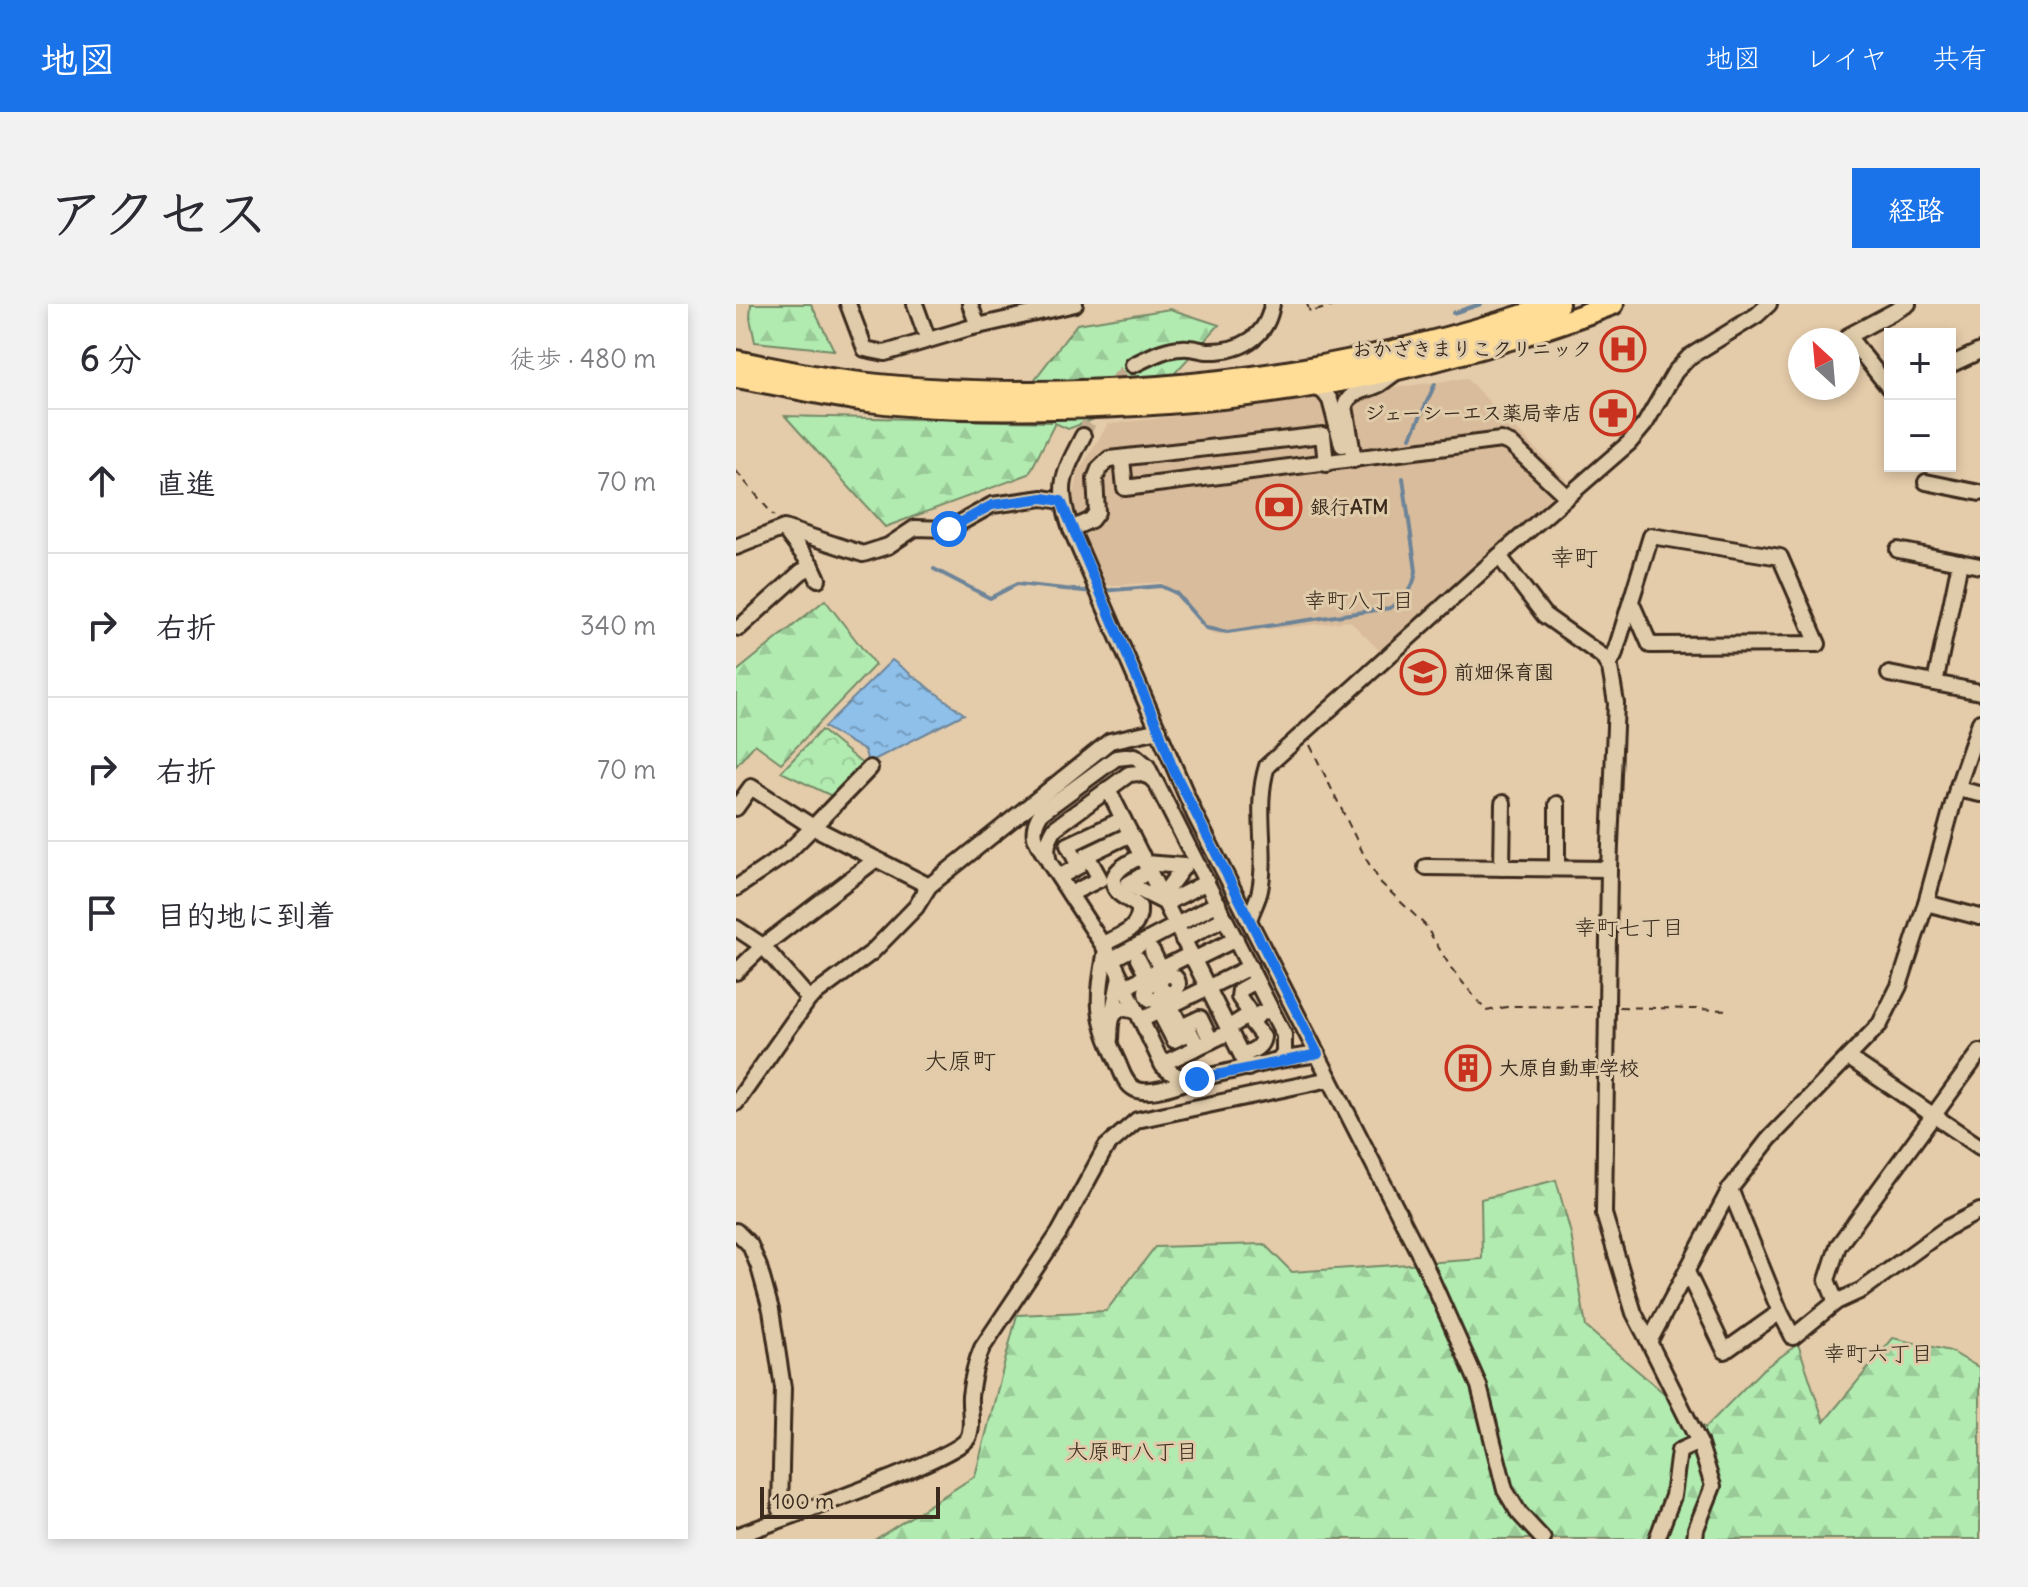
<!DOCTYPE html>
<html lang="ja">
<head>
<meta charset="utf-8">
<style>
	:root { --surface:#fff; --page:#f2f2f3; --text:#2b2b33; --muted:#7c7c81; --line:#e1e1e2; --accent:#1a73e8 }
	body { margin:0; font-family:Delius,"Klee One",sans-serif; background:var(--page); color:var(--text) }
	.controls { position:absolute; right:24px; top:24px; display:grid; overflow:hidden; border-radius:0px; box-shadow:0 4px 12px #0003 }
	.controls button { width:72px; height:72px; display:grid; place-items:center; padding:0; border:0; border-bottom:2px solid var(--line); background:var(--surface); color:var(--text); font:40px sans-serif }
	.compass { position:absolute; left:1052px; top:24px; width:72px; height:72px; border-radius:50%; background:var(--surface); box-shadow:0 4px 12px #0003; rotate:334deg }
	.scale { position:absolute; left:24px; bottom:20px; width:180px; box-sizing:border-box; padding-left:8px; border:4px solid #3b2a1e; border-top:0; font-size:22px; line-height:28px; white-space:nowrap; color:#3b2a1e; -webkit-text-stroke:6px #e0ccaa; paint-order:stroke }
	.stop { position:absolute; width:24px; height:24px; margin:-18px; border:6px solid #1a73e8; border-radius:50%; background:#fff }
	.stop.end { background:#1a73e8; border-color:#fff; box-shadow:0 2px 8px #0008 }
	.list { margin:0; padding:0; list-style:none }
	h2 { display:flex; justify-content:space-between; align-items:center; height:104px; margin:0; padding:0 32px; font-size:34px }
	h2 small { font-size:26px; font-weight:400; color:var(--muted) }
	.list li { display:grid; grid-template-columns:52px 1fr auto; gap:24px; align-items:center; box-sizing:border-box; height:144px; padding:0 32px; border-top:2px solid var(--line) }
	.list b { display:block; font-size:30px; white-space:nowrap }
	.list em { font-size:26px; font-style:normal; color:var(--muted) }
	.icon { flex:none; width:44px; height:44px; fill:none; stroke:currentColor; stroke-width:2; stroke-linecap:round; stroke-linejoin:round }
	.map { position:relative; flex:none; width:1244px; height:1235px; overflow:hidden; border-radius:0px }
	header { display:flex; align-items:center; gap:48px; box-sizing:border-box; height:112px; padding:0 40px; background:var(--accent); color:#fff }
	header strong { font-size:38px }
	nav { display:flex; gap:44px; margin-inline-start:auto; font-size:28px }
	.intro { display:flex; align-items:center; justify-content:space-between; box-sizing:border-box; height:192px; padding:0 48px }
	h1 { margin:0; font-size:56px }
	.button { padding:20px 36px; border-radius:0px; background:var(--accent); color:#fff; font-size:28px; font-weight:700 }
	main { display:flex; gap:48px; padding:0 48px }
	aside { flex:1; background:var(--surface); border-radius:0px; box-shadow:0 4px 12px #0003 }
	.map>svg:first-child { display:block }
</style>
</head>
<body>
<header>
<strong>地図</strong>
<nav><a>地図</a><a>レイヤ</a><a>共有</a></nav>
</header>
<div class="intro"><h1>アクセス</h1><a class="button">経路</a></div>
<main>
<aside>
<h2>6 分<small>徒歩 · 480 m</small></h2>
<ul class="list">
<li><svg class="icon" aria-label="ahead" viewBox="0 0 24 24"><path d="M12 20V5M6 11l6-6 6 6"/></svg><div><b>直進</b></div><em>70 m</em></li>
<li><svg class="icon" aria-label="right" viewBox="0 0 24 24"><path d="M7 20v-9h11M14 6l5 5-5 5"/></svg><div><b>右折</b></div><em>340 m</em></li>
<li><svg class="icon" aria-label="right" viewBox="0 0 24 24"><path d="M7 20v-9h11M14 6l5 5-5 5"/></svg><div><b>右折</b></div><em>70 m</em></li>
<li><svg class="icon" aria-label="arrive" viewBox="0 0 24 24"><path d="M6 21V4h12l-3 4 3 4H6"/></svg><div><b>目的地に到着</b></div></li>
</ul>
</aside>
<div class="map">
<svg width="1244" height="1235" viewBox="0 0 1244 1235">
	<defs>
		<pattern id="forest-firs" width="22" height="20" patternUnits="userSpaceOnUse" patternTransform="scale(2)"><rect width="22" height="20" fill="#b1ebb0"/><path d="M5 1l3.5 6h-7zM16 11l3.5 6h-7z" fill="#99ca97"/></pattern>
		<pattern id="park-crowns" width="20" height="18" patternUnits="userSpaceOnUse" patternTransform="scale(2)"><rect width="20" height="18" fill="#b1ebb0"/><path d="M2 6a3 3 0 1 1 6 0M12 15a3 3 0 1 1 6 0" fill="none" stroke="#99ca97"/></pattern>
		<pattern id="water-ripples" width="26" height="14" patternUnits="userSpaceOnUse" patternTransform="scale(2)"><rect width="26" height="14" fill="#8ec0ea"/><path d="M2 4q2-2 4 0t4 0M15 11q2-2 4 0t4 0" fill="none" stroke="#759cbd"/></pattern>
	</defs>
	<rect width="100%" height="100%" fill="#e4cba9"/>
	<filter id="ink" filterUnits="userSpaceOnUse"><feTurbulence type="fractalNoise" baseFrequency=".0125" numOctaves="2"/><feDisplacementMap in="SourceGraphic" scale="16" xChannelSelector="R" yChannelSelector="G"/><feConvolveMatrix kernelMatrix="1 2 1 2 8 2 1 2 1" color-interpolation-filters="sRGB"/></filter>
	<g filter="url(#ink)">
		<path fill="#d9bc9b" d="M730 74 835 181 644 347 614 317 477 331 425 278 367 282 336 201 343 167 372 120 487 107Z"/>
		<g fill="url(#forest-firs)" stroke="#768a67" stroke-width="2">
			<path d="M15 0H75L98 46 19 38 14 14Z"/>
			<path d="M434 5 483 21 417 93 332 125 319 119 293 170 149 223 49 112 316 118 280 100 341 20Z"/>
			<path d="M89 296 139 361 45 459 19 440 0 462V368Z"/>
			<path d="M820 876 835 930 850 1023 969 1124 1026 1066 1062 1040 1088 1118 1157 1034 1214 1047 1244 1064V1235H140L239 1172 281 1011 370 1007 419 943 528 940 556 968 746 955 745 895Z"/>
		</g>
		<path fill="url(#park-crowns)" stroke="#768a67" stroke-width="2" d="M85 426 129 462 98 493 45 468Z"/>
		<path fill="url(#water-ripples)" stroke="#6d8498" stroke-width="2" d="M156 356 228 410 132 459 129 447 88 423Z"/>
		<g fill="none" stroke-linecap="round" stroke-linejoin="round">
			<g stroke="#6d8498" stroke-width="4">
				<path d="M717 9 745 0"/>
				<path d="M675 133 699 80"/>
				<path d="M198 265 254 294 281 280 357 288"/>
				<path d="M365 287 425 282 440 289 470 324 491 328 654 304C670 294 677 286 680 267L667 174"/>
			</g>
			<path stroke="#c2ab8d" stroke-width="14" stroke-dasharray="14 7" stroke-linecap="butt" d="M347 132C359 103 374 81 397 61"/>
			<g stroke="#3b2a1e" stroke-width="20">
				<g id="minor">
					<path d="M112 0 129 45 149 49 233 24 339 0"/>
					<path d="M179 0 192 36"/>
					<path d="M234 0 242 22"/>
					<path d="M397 61C412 54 429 44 446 44 454 43 463 46 471 47 504 48 531 34 536 0"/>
					<path d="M1214 61 1244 47"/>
					<path d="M577 82 588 88 594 96 606 141"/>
					<path d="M1154 85 1112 32 1172 0"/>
					<path d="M347 132C327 171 320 182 335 225L459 511 688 959 743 1082 769 1186 783 1209 807 1235"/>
					<path d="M386 155 389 184 765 136 775 140 831 193"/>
					<path d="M618 156 609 102C614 86 631 87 644 80 650 76 656 71 662 67"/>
					<path d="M1190 178 1244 189"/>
					<path d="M48 225 76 262 82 275"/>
					<path d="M335 225 355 216 361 208 359 175 363 165 373 155 587 131 590 160"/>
					<path d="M0 243 48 224 127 250 152 242 179 224 213 225 256 201 307 194 325 197"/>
					<path d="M1162 246 1244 262"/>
					<path d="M763 252 808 311 866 352 874 364 880 399 873 565 868 910 898 1009 913 1038 994 885 1033 835 1144 720 1163 682 1190 599 1221 485 1244 418"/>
					<path d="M3 324 65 268 76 262"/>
					<path d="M872 361 878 352 915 232 1044 253 1082 340 914 341 895 298"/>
					<path d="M1153 370 1244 388"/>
					<path d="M1199 379 1224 258"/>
					<path d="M403 469 414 473 420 479 548 731V749L542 756 461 775C447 775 438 772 427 762L376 655 313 558C309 544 312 536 319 524L393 470Z"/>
					<path d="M372 485 512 764"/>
					<path d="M1221 485 1244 490"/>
					<path d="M0 504 15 483 77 523 134 464"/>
					<path d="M311 554C299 537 293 528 305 509L380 454 399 452 411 462 418 476"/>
					<path d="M409 559 448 562 426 592"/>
					<path d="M690 563 873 565"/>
					<path d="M766 564 767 499"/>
					<path d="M821 564V500"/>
					<path d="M413 567 392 580 430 599 471 578"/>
					<path d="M323 573 343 562 332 541 387 515"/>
					<path d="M0 584 50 550 77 523 193 582"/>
					<path d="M334 590 364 575 351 551 395 530"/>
					<path d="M1190 599 1244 613"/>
					<path d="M513 616C516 606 522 596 524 586 532 545 518 503 531 462L763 252 893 139 909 120 939 68 953 53 1021 11 1033 0"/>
					<path d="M0 624 27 642 73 695"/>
					<path d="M447 636 489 614"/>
					<path d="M367 640C385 631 405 626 403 603 397 597 387 594 382 588 367 570 393 558 406 552"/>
					<path d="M370 645C361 699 359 709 382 759 386 768 389 780 399 785 413 792 439 781 453 777"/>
					<path d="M416 647 425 665"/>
					<path d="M376 655 482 599"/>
					<path d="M402 655 411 672"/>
					<path d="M457 656 500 635"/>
					<path d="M0 668 27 642 139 556"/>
					<circle cx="433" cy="680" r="9"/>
					<circle cx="418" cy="688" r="8"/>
					<path d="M389 683 455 650"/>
					<path d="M434 701 445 723 464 714 475 737"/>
					<path d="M423 707 438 736 454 728 462 743"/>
					<path d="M376 712 384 672"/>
					<path d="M405 716 514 663"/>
					<path d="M492 724 511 712 512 706 503 693 504 686 520 677"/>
					<path d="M374 735C375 722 373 711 385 704L401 707"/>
					<path d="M506 751C515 747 525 745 527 733L516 719 523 710 535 705"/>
					<path d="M1113 754 1244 843"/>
					<path d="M542 756 582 750"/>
					<path d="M426 760 494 728"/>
					<path d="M0 799 73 695 135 649 180 603 193 582 374 437 423 426"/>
					<path d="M0 927 14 941 23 963 35 1006 47 1084 44 1204 49 1214"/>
					<path d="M951 968 989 1047 1044 1008 994 885"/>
					<path d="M1100 998 1091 976 1102 942 1244 748"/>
					<path d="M1044 1008 1057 1033 1100 998 1126 986 1211 924 1244 907"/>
					<path d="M913 1038 963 1138 977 1182 960 1225 959 1235"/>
					<path d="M0 1232C33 1220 221 1154 232 1134 238 1123 233 1105 234 1092 236 1075 239 1060 246 1044L323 929 370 843 401 816 594 775"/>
					<path d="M921 1235 937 1192 943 1147 963 1138"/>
				</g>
			</g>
			<g stroke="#3b2a1e" stroke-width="26">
				<g id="highway">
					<path d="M0 57C34 64 67 71 101 76 165 85 230 88 294 88 481 87 645 60 822 0"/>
					<path d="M0 73C42 80 83 90 125 96 189 105 255 105 319 104 516 101 693 70 877 0"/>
				</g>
			</g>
			<g stroke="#3b2a1e" stroke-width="2" stroke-dasharray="8 6" stroke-linecap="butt">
				<path d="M571 0 574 8 606 0"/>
				<path d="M0 167 38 212"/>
				<path d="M574 441 630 555 645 579 689 621 715 664 750 707 776 702 857 703"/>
				<path d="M883 703 994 706"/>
			</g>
			<use href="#minor" stroke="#e0ccaa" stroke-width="14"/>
			<use href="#highway" stroke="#ffdd96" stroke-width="20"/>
		</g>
	</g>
	<g fill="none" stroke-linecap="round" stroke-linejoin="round" filter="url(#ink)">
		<path stroke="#1a73e8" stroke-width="10" d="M213 225 256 201 307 194 325 197 423 426 437 465 582 750 461 775"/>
	</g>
	<defs>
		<g id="hospital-ring" transform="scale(2.3)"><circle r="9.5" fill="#e0ccaa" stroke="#c8321e" stroke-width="1.5"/><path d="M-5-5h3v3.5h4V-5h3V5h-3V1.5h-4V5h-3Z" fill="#c8321e"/></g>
		<g id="pharmacy-ring" transform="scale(2.3)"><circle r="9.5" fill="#e0ccaa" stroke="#c8321e" stroke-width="1.5"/><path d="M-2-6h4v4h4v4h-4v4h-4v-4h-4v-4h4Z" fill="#c8321e"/></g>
		<g id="bank-ring" transform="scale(2.3)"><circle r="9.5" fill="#e0ccaa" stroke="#c8321e" stroke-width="1.5"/><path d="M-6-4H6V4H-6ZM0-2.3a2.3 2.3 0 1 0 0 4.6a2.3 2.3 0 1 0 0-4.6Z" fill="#c8321e"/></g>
		<g id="school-ring" transform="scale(2.3)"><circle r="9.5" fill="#e0ccaa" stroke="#c8321e" stroke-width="1.5"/><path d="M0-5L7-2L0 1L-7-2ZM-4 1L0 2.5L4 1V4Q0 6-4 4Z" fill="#c8321e"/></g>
		<g id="building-ring" transform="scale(2.3)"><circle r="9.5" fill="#e0ccaa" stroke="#c8321e" stroke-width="1.5"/><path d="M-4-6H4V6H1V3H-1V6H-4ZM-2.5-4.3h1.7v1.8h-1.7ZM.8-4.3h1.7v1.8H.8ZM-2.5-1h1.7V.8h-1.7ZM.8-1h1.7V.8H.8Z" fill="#c8321e"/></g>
	</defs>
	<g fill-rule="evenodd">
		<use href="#hospital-ring" x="887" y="45"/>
		<use href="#pharmacy-ring" x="877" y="109"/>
		<use href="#bank-ring" x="543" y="203"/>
		<use href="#school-ring" x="687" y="368"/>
		<use href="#building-ring" x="732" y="764"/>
	</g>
	<g text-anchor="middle" stroke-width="6" stroke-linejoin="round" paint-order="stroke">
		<g font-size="20" font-weight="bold" fill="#3b2a1e" stroke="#e0ccaa" text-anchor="start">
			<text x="856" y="52" text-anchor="end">おかざきまりこクリニック</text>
			<text x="846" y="116" text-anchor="end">ジェーシーエス薬局幸店</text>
			<text x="574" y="210">銀行ATM</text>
			<text x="718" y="375">前畑保育園</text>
			<text x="763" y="771">大原自動車学校</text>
		</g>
		<g font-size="22" fill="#3b2a1e" stroke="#e0ccaa">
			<text x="623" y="304">幸町八丁目</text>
			<text x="893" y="631">幸町七丁目</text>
			<text x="1142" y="1057">幸町六丁目</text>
			<text x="396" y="1155">大原町八丁目</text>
		</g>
		<g font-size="24" fill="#3b2a1e" stroke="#e0ccaa">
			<text x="838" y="262">幸町</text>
			<text x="224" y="765">大原町</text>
		</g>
	</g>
</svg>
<div class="controls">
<button>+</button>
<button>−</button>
</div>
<svg class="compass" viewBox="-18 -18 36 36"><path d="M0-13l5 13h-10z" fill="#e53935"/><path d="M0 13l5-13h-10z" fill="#7c7c81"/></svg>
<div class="scale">100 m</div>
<div class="stop" style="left:213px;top:225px"></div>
<div class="stop end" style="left:461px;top:775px"></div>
</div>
</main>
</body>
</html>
